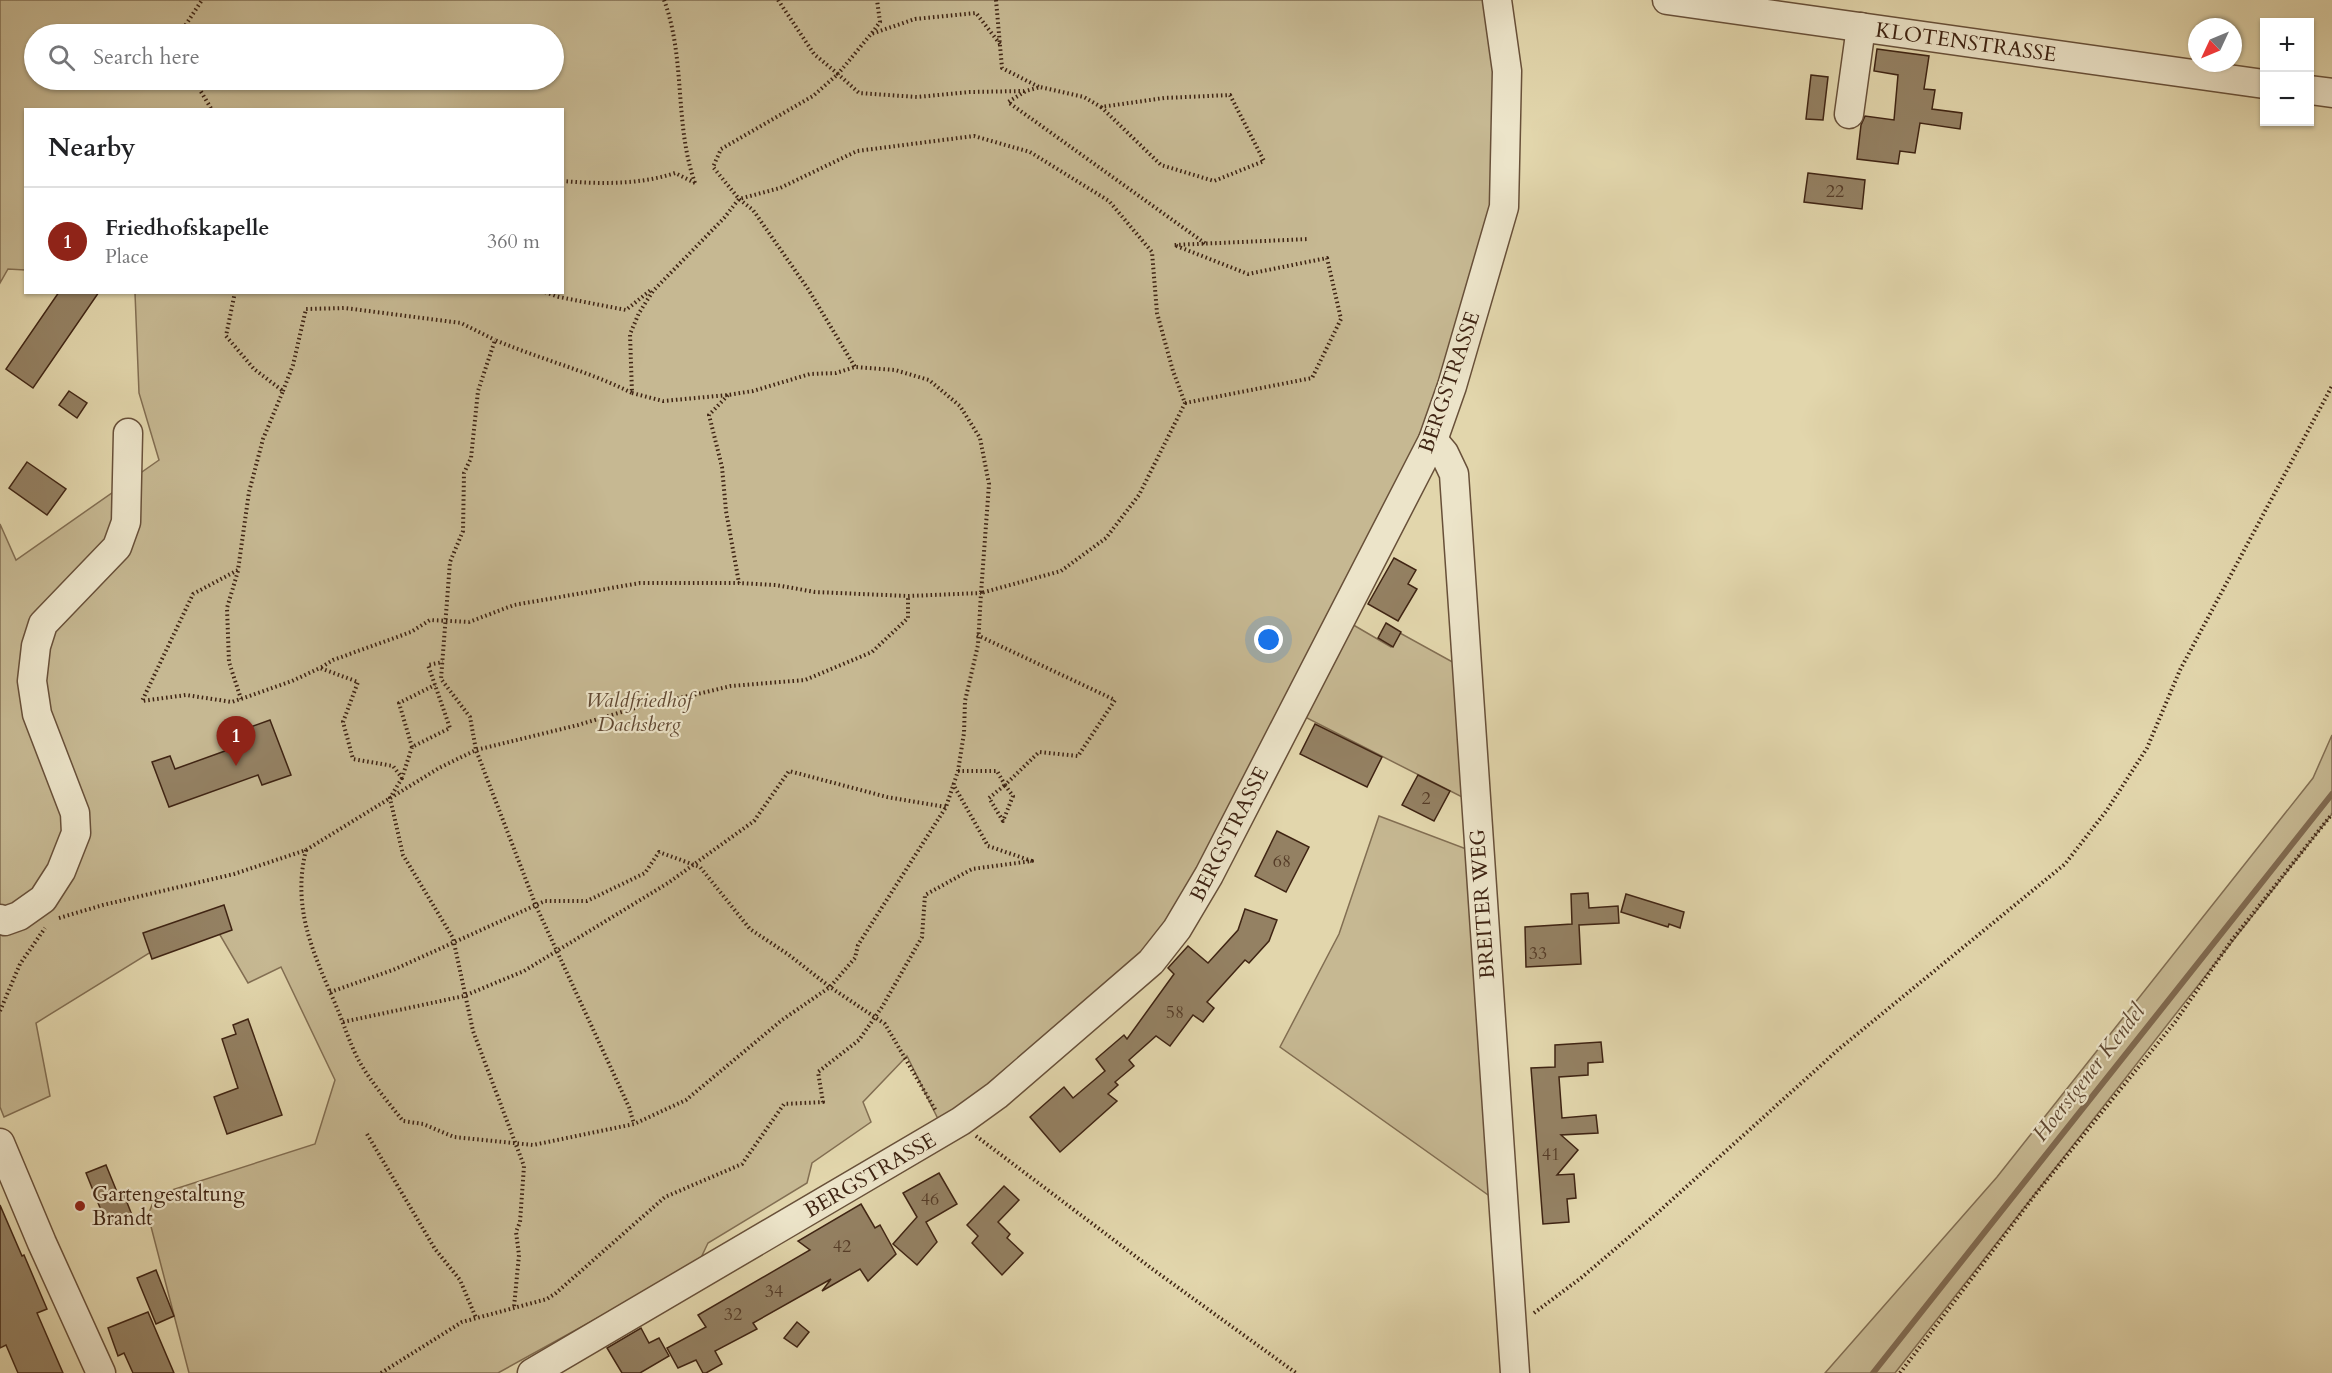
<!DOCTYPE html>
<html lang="en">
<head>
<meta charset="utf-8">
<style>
	:root { --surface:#fff; --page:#f6f6f6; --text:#202124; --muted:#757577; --line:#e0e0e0; --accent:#8f2418 }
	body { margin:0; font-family:Cardo,serif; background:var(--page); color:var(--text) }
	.controls { position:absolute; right:18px; top:18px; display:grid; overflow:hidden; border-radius:0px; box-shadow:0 2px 4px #0004 }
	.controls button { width:54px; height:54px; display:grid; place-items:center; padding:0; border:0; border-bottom:2px solid var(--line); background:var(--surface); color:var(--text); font:30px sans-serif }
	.compass { position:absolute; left:2188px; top:18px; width:54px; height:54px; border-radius:50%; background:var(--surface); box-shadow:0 2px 4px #0004; rotate:226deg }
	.you { position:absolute; left:1269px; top:640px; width:21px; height:21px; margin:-15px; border:4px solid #fff; border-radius:50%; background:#1a73e8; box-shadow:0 0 0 9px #1a73e833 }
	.badge { display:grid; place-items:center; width:39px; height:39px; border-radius:50%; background:var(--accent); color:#fff; font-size:20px; font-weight:700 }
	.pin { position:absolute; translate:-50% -50px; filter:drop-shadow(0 2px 3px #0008) }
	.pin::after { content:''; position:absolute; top:32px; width:21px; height:18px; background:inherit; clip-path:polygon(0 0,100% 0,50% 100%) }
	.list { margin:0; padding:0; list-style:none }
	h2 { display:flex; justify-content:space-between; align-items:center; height:78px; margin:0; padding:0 24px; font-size:26px }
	h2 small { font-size:20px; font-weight:400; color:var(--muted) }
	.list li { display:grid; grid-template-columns:39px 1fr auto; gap:18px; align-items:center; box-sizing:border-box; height:108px; padding:0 24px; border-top:2px solid var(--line) }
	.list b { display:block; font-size:22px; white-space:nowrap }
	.list p { margin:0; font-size:20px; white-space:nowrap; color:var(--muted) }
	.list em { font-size:20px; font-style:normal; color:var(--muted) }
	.icon { flex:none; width:33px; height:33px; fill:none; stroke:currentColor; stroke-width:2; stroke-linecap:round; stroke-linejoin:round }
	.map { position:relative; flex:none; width:2332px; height:1373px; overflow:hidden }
	.search { position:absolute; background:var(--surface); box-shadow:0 2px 4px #0004; left:24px; top:24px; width:540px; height:66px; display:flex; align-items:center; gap:15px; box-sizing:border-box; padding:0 21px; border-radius:33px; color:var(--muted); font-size:22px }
	.panel { position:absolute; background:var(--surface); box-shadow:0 2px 4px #0004; left:24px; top:108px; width:540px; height:186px; border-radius:0px }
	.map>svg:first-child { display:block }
</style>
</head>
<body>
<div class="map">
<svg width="2332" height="1373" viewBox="0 0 2332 1373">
	<rect width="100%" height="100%" fill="#e2d6ac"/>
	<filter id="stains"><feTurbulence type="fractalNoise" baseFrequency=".00333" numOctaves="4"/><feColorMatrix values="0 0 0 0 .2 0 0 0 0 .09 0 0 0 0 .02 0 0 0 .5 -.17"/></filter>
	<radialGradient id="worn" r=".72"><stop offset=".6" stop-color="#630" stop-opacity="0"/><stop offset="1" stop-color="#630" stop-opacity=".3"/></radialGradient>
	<g fill="#c6b892" stroke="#826e52" stroke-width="1.5" fill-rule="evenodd">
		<path d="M0 0H1491L1501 99 1495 212 1427 435 1172 925 941 1125 907 1056 863 1102 871 1122 812 1163 807 1183 708 1243 699 1262 498 1373H189L148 1215 156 1195 315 1144 335 1080 281 967 248 983 209 916 36 1023 50 1096 4 1117 0 1107V524L16 560 159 460 139 393 135 293 562 292V110H26L25 270 8 269 0 283ZM34 34H554V80H34Z"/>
		<path d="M1350 623 1391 647 1400 633 1458 665 1466 799 1303 716Z"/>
		<path d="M2332 735V814L1895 1373H1825L1997 1177 2313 778Z"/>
		<path d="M1379 816 1469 850 1491 1197 1280 1047 1339 934Z"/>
	</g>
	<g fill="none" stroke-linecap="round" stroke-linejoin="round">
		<path stroke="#806a50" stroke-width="6" d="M1873 1373 2332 794"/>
	</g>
	<g fill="#948163" stroke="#3f2413" stroke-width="1.5">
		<path d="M1877 49 1929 56 1924 89 1935 90 1932 109 1962 113 1960 129 1920 123 1915 153 1900 151 1898 164 1857 159 1861 125 1865 116 1894 120 1898 75 1874 71Z"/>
		<path d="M1811 75 1828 77 1823 120 1806 119Z"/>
		<path d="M1808 173 1865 180 1862 209 1804 202Z"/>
		<path d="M59 292H99L33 388 6 369Z"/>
		<path d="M69 391 87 403 77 418 59 405Z"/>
		<path d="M27 462 66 489 47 515 9 488Z"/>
		<path d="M1394 558 1416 570 1408 584 1417 589 1398 621 1368 604Z"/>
		<path d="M1386 623 1401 632 1393 647 1378 638Z"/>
		<path d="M270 720 291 775 262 785 258 775 169 807 152 762 170 756 175 769 236 747 231 734Z"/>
		<path d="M1315 724 1382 757 1367 787 1300 754Z"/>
		<path d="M1418 775 1450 791 1434 821 1402 805Z"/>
		<path d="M1277 831 1309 847 1286 892 1255 876Z"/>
		<path d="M1588 893 1589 908 1618 906 1619 923 1579 925 1581 964 1526 967 1525 927 1572 924 1571 894Z"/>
		<path d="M1626 894 1684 912 1680 928 1669 924 1668 927 1621 912Z"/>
		<path d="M224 905 232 930 152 959 143 933Z"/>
		<path d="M1245 909 1277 920 1269 941 1249 963 1245 960 1207 1002 1214 1008 1203 1022 1193 1015 1170 1046 1156 1036 1129 1060 1134 1066 1115 1082 1118 1085 1108 1094 1117 1101 1060 1152 1030 1117 1064 1087 1073 1098 1105 1071 1096 1059 1124 1035 1127 1039 1174 974 1168 968 1188 946 1208 963 1238 930Z"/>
		<path d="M248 1019 282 1115 227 1134 214 1097 238 1088 222 1039 236 1034 233 1025Z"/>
		<path d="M1601 1042 1603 1062 1588 1063V1075L1559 1077 1562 1118 1596 1115 1598 1133 1561 1135 1578 1150 1557 1175 1574 1174 1576 1198 1567 1199 1569 1222 1543 1224 1531 1068 1555 1067V1045Z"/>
		<path d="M106 1165 117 1192 122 1190 132 1215 107 1225 86 1173Z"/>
		<path d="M939 1173 957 1204 926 1222 937 1242 917 1265 893 1244 917 1217 903 1193Z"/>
		<path d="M1004 1186 1019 1200 998 1222 1010 1234 1007 1238 1023 1253 1002 1275 972 1243 978 1236 967 1225Z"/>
		<path d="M861 1204 875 1228 880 1225 896 1254 868 1281 860 1269 822 1291 831 1279 753 1323 757 1329 715 1351 722 1364 706 1373H703L696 1360 678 1368 667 1348 706 1327 698 1315 810 1250 798 1241Z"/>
		<path d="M0 1205 22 1256 24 1255 47 1309 37 1313 63 1373H18L6 1345 0 1348Z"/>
		<path d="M156 1270 174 1316 156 1324 137 1278Z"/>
		<path d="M148 1312 174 1373H133L124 1353 118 1356 108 1328Z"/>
		<path d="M797 1322 809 1332 797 1347 784 1338Z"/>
		<path d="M641 1328 649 1343 659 1338 669 1356 640 1373H622L607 1348Z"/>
	</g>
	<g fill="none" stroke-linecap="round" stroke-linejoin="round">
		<g stroke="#685039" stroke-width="31">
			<g id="minor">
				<path d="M1667 0 2264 84"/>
				<path d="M2310 90 2332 93"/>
				<path d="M1849 114 1861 27"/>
				<path d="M1433 440 1444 453 1454 474 1515 1373"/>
				<path d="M0 919 5 921 19 916 43 899 61 871 76 833 75 813 37 714 32 681 36 646 43 624 117 547 126 522 128 433"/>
				<path d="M0 1143 42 1243 101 1373"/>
				<path d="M532 1373 961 1121 997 1095 1151 962 1177 929 1209 875 1433 440 1452 386 1504 207 1507 71 1497 0"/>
			</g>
		</g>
		<g stroke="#3f2413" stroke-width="4" stroke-dasharray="1.5 3" stroke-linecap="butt">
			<path d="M664 0C686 59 674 124 695 183"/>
			<path d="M778 0 814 54 838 74 813 96 721 149 713 167 739 199 753 210 808 289 855 367"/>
			<path d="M996 0 1002 68 1039 87"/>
			<path d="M872 33 880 22 877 0"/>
			<path d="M184 34 185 26 202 0"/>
			<path d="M1000 44 976 13 915 19 871 34 838 74 859 93 917 97 970 92 1024 91"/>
			<path d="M194 80 212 110"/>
			<path d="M1101 107 1161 165 1214 181 1264 161 1230 95 1164 98 1101 107 1084 97 1040 87 1026 91 1008 102 1206 244"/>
			<path d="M562 181C600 184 639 185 675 173L695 183"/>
			<path d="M235 292 226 336 254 369 283 391 263 439 249 492 238 570 193 594 142 701 186 695 232 702 292 681 320 668 358 682 343 722 353 759 393 766 402 778 412 747 450 728 428 665 443 662"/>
			<path d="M545 292 559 297 626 310 652 289"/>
			<path d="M283 391 293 365 306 309 345 308 461 323 495 340"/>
			<path d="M632 393 663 401 728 395 753 391 810 374 836 373 855 367 895 370 929 380 960 406 980 438 989 484 981 593 1061 571 1106 538 1139 495 1185 403 1173 371 1157 313 1152 252 1109 201 1030 152 974 136 857 151 780 188 739 199 724 218 653 291 639 313 630 334 632 393C588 371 540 359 495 340L478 391 471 458 464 473 463 531 450 562 441 679 470 717 476 750 536 906 629 1107 634 1124"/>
			<path d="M728 395 709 415 722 467 726 511 739 583"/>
			<path d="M1185 403 1312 378 1341 319 1327 258 1248 274 1174 245 1309 239"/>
			<path d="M238 571 227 608 229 662 241 699"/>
			<path d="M412 747 399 703 435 685"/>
			<path d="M958 771H997L1005 785 1039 752 1078 756 1115 700 977 635"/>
			<path d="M402 778 390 798 403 855 453 938 473 1031 524 1166 520 1222 516 1232 519 1255 514 1307"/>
			<path d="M1005 785 1013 796 1003 821 989 798Z"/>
			<path d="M306 850C292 907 312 950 334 1001 343 1021 349 1042 359 1061 371 1082 388 1102 403 1121L423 1124 454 1137 533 1145 634 1124 686 1100 782 1020 830 987 855 958 858 945 946 807 958 771 964 733 965 701 978 645 981 593 908 596 815 592 776 585 739 583H640L514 605 469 622 430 620 411 632 333 660 320 668"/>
			<path d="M59 918 103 905 234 874 306 850 439 768 476 750 578 725 642 706 702 693 731 686 805 680 872 652 908 618V596"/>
			<path d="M330 992 393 970 545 901H587L645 873 659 852 700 867 750 929 789 955 830 987 885 1024 936 1111"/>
			<path d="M0 1011 20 964 45 928"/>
			<path d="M343 1022 464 996 524 971 668 883 754 821 789 771 887 797 946 807"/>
			<path d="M367 1134 435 1249 460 1280 476 1318"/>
			<path d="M976 1136 1151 1268 1296 1373"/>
			<path d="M1534 1313 1581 1278 1654 1216 1839 1049 2065 864 2107 810 2147 748 2180 670 2332 386"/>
			<path d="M381 1373 462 1322 547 1299 556 1293 665 1197 742 1164 784 1104 823 1102 818 1072 859 1040 882 1007 922 937 925 895 972 869 1032 861 988 846 953 784"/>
			<path d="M1900 1373 2038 1191 2175 1022 2232 940 2332 814"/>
		</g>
		<use href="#minor" stroke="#ece4c9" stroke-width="28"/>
	</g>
	<circle fill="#8f2418" stroke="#ece4c9" stroke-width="2" cx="80" cy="1206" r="6"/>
	<g text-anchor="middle" stroke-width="4.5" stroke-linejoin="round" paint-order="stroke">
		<g font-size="18" fill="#543b27">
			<text x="1835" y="197">22</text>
			<text x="1426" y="804">2</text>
			<text x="1282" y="867">68</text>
			<text x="1538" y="959">33</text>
			<text x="1175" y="1018">58</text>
			<text x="1551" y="1160">41</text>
			<text x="930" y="1205">46</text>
			<text x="842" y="1252">42</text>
			<text x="774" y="1297">34</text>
			<text x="733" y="1320">32</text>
		</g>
		<g font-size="21" fill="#3f2413" stroke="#ece4c9">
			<text transform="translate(1966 42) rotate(8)" y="7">KLOTENSTRASSE</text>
			<text transform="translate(1449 382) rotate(-71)" y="7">BERGSTRASSE</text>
			<text transform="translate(1229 834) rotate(-63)" y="7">BERGSTRASSE</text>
			<text transform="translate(1482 904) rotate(-94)" y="7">BREITER WEG</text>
			<text transform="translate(870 1175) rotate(-30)" y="7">BERGSTRASSE</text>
		</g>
		<g font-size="21" font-style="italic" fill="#614933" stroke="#ece4c9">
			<text x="639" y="707">Waldfriedhof<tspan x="639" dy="24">Dachsberg</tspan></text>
		</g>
		<g font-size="21" fill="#3f2413" stroke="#ece4c9" text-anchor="start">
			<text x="92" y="1201">Gartengestaltung<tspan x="92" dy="24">Brandt</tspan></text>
		</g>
		<g font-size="22" font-style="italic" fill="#5f4731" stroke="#ece4c9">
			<text transform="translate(2088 1072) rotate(-52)" y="8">Hoerstgener Kendel</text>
		</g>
	</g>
	<rect width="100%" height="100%" filter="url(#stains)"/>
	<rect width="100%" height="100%" fill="url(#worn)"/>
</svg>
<div class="controls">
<button>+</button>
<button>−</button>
</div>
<svg class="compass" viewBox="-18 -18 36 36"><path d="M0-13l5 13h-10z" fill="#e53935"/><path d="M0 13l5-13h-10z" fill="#757577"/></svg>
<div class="you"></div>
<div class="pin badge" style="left:236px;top:766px">1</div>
<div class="search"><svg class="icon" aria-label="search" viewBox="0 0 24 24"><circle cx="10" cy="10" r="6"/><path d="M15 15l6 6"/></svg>Search here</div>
<section class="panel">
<h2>Nearby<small></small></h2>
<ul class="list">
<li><span class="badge">1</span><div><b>Friedhofskapelle</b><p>Place</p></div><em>360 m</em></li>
</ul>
</section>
</div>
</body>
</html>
